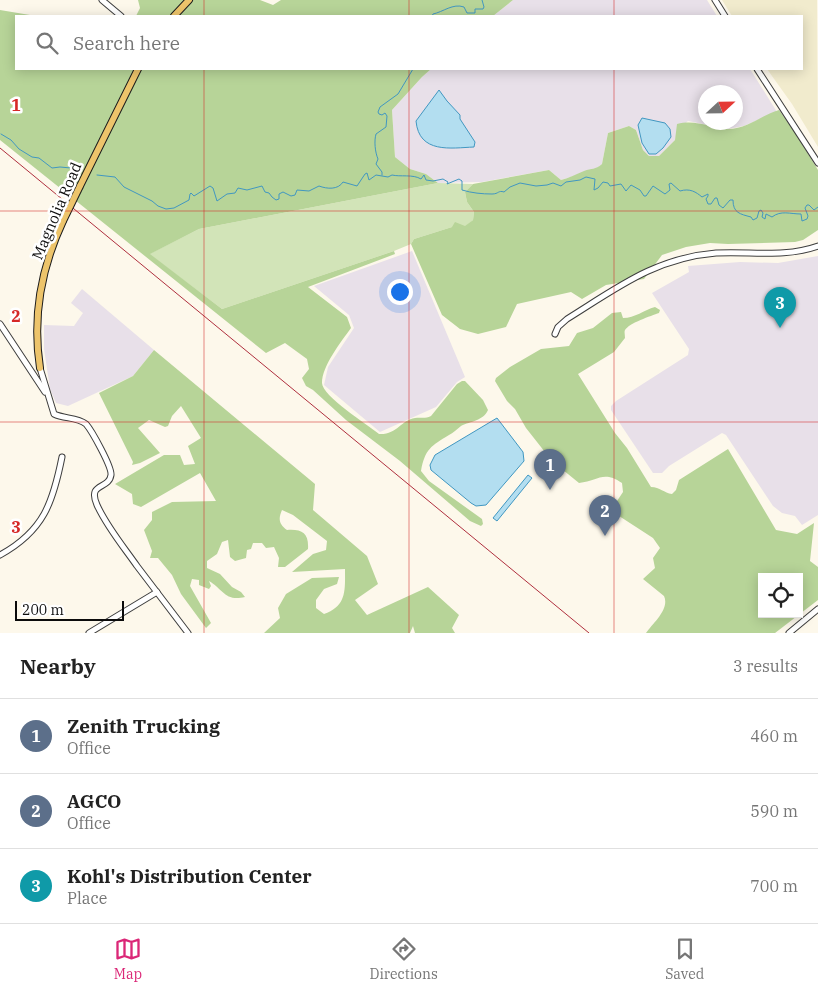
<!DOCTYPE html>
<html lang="en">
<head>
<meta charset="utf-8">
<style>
	:root { --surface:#fff; --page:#f2f2f2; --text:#222; --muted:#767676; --line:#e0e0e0; --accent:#db2777 }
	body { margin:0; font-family:"IBM Plex Serif",serif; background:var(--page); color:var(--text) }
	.controls { position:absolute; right:15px; bottom:15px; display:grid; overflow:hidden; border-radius:0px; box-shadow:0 2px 12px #0003 }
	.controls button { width:45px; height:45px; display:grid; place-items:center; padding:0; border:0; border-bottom:1px solid var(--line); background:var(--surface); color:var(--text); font:25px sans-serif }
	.compass { position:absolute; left:698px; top:85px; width:45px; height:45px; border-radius:50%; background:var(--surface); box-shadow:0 2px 12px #0003; rotate:68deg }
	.scale { position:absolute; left:15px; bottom:12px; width:109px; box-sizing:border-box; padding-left:5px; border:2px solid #0b0b0b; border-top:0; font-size:14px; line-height:18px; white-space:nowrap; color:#0b0b0b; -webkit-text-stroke:4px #fff; paint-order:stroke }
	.you { position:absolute; left:399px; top:291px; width:18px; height:18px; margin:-12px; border:4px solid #fff; border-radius:50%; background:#1a73e8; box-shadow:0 0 0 8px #1a73e833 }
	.badge { display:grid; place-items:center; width:32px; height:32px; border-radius:50%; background:var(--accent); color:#fff; font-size:16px; font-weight:700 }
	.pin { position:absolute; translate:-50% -41px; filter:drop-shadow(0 1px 2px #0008) }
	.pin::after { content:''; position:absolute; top:26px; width:18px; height:15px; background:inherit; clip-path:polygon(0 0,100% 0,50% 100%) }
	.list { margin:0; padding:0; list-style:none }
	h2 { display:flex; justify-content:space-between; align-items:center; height:65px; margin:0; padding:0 20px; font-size:21px }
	h2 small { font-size:16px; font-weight:400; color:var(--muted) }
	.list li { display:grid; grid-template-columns:32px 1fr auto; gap:15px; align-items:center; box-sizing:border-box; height:75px; padding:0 20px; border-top:1px solid var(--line) }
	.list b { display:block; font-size:19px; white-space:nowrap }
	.list p { margin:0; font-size:16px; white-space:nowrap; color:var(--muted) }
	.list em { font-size:16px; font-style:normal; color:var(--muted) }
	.icon { flex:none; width:28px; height:28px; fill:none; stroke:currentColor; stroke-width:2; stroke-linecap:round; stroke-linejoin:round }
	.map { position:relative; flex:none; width:818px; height:633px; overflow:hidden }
	.search { position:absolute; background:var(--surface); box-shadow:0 2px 12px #0003; left:15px; right:15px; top:15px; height:55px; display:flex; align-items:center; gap:12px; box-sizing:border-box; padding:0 18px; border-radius:0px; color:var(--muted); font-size:19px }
	.sheet { height:290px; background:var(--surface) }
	nav { display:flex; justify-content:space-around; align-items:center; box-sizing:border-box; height:70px; border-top:1px solid var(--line); background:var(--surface); font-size:14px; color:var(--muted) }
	nav a { display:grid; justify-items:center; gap:2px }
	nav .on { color:var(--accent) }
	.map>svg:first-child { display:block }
</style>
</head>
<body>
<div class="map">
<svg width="818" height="633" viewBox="0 0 818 633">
	<rect width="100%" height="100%" fill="#fdf8eb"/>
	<g fill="#e8e0e9" fill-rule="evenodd">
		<path d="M513 0H707L717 16H493Z"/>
		<path d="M431 69H750L777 112 744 126 727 129 688 121 678 130 675 140 659 156H649L643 150 636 130 629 126 608 133 602 164 596 169 561 180 549 170 482 182 438 183 426 174 410 169 395 157 392 110 422 77ZM706 92H736V122H706Z"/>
		<path d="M412 251 465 377 457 382 436 407 380 432 324 385 328 367 354 328 349 315 314 286Z"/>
		<path d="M818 256V515L802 525 795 516 782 513 773 506 726 435 722 433 669 466 662 473H653L611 410V406L616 401 688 355 689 349 652 293 689 272 688 266 740 262 778 263Z"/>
		<path d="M82 289 154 350 133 376 68 406 56 403 50 389 44 349V325L74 326 83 313 71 303Z"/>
	</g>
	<path fill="#f1ebcd" d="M722 0H817L818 147 792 104 767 69H802V16H732Z"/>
	<path fill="#d2e4b8" d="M438 183 473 184 465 192 467 202 474 212 473 220 465 227H452L414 239 411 244 394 251 222 309 149 254 199 229Z"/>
	<g fill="#b7d498" fill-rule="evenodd">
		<path d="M138 0H260L273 5 281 0H513L493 16H136L140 8Z"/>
		<path d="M0 10 36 16H16V69H431L422 77 392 110 395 157 410 169 426 174 438 183 199 229 150 254 222 309 394 251 395 254 308 287 347 317 351 328C341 342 322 366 322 383 322 396 368 425 379 434 397 435 401 420 415 418 421 417 425 419 431 416L457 384 462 381H465L483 400 488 410C483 421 471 421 461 426 457 429 453 433 449 435 431 446 425 449 421 471L429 481 482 519 483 524 481 526 470 521 400 461 346 420 313 390 306 386 302 378 309 369 307 359 285 343 266 353 0 140Z"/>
		<path d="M779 110 796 134 818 170V230L803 240 795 242 728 244 710 243 686 247 662 255 644 279 606 285 582 299 571 292 517 304 506 327 478 334 460 329 442 315 411 244 414 239 452 227 455 222 465 226 473 220 474 212 467 202 465 192 473 184 549 170 561 180C569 178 576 174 584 171 592 168 595 170 602 164L608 133 629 126 636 130 643 150 649 156H659L675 140 677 124C696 119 710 128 728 129 748 129 761 115 779 110Z"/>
		<path d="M655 307 660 310 659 313C651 316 629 323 625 330 624 332 625 335 625 338L614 352 578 374 615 433 627 448 651 487C660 487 664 493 672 494L676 490 679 480 728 449 776 530 797 534 814 523 810 561 818 567V600L775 633H646C653 623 670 609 664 596L643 579 655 568 653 558 660 548 653 538 616 514 617 501 623 492 622 483C603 470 598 481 579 483L552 461 526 428 515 409 507 401 495 381 496 378 510 367 541 349 569 346 577 333 593 328 612 313 621 312 623 318C635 318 644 310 655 307ZM762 577H799V614H762Z"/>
		<path d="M154 350 315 484 313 510 367 556 378 584 355 600 367 615 428 587 459 615 452 628 455 633H415L413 626 410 633H264L280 618 278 608 286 594 312 578 339 577 337 584 324 589 316 600V608L324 614C347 606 345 590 345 569L292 572 313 554 326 550 327 541 293 515 282 510C278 519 279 524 287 530 302 529 309 533 308 549L285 567H278L279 558 274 547 266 548 262 543H253L251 549 247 550 246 558 235 561 230 557 228 540 222 542 217 554 207 561V568L220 574 232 587 241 592 245 597C225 602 223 589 209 581L211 586 209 589 199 585V580L192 579 190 586 211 623 206 628 181 594 172 575 158 558H150L152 551 144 530 152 520V512L172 502 216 501 200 473 141 507 133 504 132 494 115 484 164 455H180L184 465 195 464 188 446 201 438 181 406 172 416 168 426 165 427 149 420 138 428 160 453 140 463 132 465 133 462 99 393 133 376Z"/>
	</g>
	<g fill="#b3def0" stroke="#4197c1">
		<path d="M439 90 447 101 460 115V119L475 142 474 147C451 148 419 154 416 121Z"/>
		<path d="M642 118 665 123 670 129 671 137 663 148 656 154H649L642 143 638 125Z"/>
		<path d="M497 418 523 452 524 461 486 505 476 506 471 503 431 470 430 465 435 455Z"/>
		<path d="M528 475 532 478 497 521 493 518Z"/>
	</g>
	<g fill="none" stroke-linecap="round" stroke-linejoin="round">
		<g stroke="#4197c1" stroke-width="1">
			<path d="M432 16 433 14C443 12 453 3 464 7L467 13H475V9H483L484 7 482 0"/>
			<path d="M1 134 11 140 19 149 32 157 39 158 52 168 60 167 71 168"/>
			<path d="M97 175 115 177 124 187 152 201 158 206 166 209 174 208 189 200 190 194 191 193 194 196 210 186 213 188 217 201 227 194 235 193 238 188 247 190 262 186 265 192 269 193 272 197 276 200 279 199V194L283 192 291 196 295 195 297 190 309 191 319 186C327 189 338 190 343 182L357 186 365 174 367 173 369 180 376 175 388 177 392 175C400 177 413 174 421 179L424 175 426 180 433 181 443 179 448 182 447 184 459 179 462 181V190C472 193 482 194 492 194 499 194 498 190 504 192L510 187 520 183 536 186 547 185 553 183 561 186 566 182 580 180 586 177 595 179 594 190 598 188 603 182 608 183 610 186 621 184 626 191 631 185 640 190 644 196H646L653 186 665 194 670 190 669 184 671 183 680 191C690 188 696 192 702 197L708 194V196L706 199 708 204H711L715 198H717L719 205 723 208 730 200H733C733 213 740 214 751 217L753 220 757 218 759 211 761 210 763 213 762 217 765 219 766 214 772 217C781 210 790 214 801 214L802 221 807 219 808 216 805 208 807 205H809L814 210 818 207"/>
			<path d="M382 175V172L376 164 378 159C375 152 374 141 376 134L386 127 387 116 385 113 382 115 379 114 378 112 380 107 398 94 413 69"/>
		</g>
		<g stroke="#3e3e3e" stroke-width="7">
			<g id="minor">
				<path d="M102 0 121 16"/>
				<path d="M715 0 725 16"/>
				<path d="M757 69 818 163"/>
				<path d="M0 324 45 392"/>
				<path d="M555 334 558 327 567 319C617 288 655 258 716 253 751 251 784 258 818 246"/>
				<path d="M40 368 54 414C64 419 77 417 86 424 92 431 112 467 111 475 109 490 87 482 97 505 107 527 123 546 137 566 154 588 171 611 188 633"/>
				<path d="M0 555C44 531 53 502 62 457"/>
				<path d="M89 633 157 592"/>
				<path d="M789 633 818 609"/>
			</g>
		</g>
		<g stroke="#1c1c1c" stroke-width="8">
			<g id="major">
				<path d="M174 16 189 0"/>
				<path d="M80 186 138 69"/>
				<path d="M40 368C32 316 41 268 63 221"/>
			</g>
		</g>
		<use href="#minor" stroke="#fff" stroke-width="5"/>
		<use href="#major" stroke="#edc46b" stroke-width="6"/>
		<path stroke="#af2f3e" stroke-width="1" d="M0 148 589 633"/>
		<g stroke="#1c1c1c" stroke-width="8" stroke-linecap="butt">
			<path id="major-bridge" d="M63 221 80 186"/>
		</g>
		<use href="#major-bridge" stroke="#edc46b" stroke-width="6"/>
	</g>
	<path fill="none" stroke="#d62828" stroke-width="1" stroke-opacity="0.55" d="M204 0V16M409 0V16M614 0V16M204 69V633M409 69V633M614 69V633M0 211H818M0 422H818"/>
	<g text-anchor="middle" stroke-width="5" stroke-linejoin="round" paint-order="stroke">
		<g font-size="15" fill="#0b0b0b" stroke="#fff">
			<text transform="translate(57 211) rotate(-67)" y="5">Magnolia Road</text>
		</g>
	</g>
	<g font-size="16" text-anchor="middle" font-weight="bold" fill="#d62828" stroke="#fff" stroke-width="5" stroke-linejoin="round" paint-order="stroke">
		<text x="16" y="111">1</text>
		<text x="16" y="322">2</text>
		<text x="16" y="533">3</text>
	</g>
</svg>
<div class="controls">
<button><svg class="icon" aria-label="locate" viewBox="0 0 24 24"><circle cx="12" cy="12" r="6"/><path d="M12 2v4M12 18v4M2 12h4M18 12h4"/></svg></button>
</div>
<svg class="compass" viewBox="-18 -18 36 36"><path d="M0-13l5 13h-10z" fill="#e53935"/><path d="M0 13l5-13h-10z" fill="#767676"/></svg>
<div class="scale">200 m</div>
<div class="you"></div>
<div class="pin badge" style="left:550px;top:490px;background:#5c6f8a">1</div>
<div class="pin badge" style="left:605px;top:536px;background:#5c6f8a">2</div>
<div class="pin badge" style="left:780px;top:328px;background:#0f9aa8">3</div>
<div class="search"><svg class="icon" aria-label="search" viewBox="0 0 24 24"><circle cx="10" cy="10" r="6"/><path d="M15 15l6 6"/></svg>Search here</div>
</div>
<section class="sheet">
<h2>Nearby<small>3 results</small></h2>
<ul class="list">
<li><span class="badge" style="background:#5c6f8a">1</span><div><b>Zenith Trucking</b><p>Office</p></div><em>460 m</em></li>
<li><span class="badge" style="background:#5c6f8a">2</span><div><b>AGCO</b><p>Office</p></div><em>590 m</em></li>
<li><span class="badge" style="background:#0f9aa8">3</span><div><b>Kohl's Distribution Center</b><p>Place</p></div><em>700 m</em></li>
</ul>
</section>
<nav>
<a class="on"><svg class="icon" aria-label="map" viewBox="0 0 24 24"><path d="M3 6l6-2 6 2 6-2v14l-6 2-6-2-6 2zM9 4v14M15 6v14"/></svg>Map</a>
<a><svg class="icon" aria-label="directions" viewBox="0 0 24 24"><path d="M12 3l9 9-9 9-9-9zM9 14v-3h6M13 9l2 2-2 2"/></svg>Directions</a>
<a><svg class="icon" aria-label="saved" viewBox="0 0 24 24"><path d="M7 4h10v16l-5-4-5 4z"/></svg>Saved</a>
</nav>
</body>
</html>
